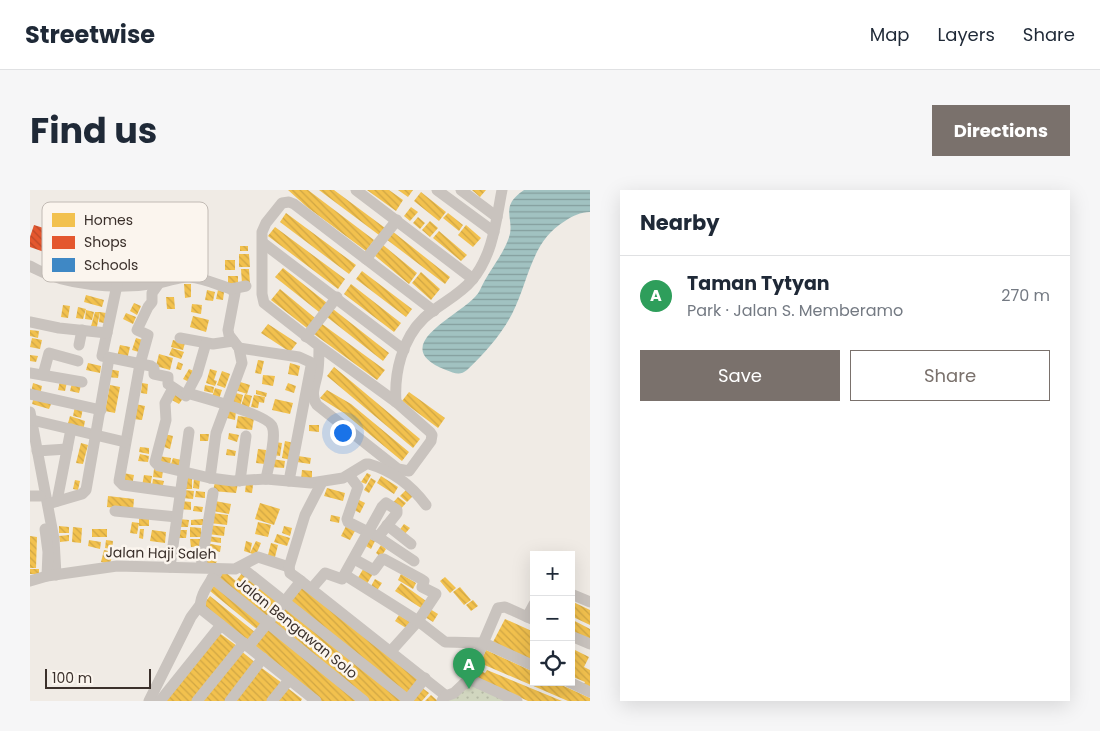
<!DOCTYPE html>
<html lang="en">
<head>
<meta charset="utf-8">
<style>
	:root { --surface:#fff; --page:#f6f6f7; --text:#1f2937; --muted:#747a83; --line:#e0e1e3; --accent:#7a716c }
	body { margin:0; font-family:Poppins,sans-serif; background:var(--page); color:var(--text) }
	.controls { position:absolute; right:15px; bottom:15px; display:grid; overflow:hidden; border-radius:0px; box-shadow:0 5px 20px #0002 }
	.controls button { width:45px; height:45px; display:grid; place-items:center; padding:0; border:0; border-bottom:1px solid var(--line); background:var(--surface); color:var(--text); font:25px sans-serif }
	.scale { position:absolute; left:15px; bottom:12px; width:106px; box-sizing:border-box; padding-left:5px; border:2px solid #3b302b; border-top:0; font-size:14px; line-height:18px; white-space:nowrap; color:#3b302b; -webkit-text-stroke:4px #fbf5ee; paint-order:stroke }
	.you { position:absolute; left:312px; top:242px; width:18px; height:18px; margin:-12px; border:4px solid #fff; border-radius:50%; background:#1a73e8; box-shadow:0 0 0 8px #1a73e833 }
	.badge { display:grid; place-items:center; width:32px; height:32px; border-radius:50%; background:var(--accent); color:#fff; font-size:16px; font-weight:700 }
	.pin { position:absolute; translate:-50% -41px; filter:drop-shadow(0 1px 2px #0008) }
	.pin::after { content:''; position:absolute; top:26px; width:18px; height:15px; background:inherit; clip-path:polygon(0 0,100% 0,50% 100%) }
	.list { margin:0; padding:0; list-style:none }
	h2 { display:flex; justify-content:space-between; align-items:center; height:65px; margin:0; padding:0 20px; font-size:21px }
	h2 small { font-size:16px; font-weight:400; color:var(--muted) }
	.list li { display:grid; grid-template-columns:32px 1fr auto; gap:15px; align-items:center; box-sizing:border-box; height:80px; padding:0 20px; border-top:1px solid var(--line) }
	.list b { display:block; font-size:19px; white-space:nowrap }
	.list p { margin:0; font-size:16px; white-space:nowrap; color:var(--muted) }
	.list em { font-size:16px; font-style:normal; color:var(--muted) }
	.actions { display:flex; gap:10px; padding:15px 20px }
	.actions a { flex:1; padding:11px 0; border:1px solid var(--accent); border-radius:0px; text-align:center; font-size:18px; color:var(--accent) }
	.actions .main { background:var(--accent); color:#fff }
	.icon { flex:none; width:28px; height:28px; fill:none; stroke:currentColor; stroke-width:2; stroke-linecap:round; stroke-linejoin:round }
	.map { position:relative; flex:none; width:560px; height:511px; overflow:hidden; border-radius:0px }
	header { display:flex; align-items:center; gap:30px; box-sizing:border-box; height:70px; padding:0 25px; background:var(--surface); border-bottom:1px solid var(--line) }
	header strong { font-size:24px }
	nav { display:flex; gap:28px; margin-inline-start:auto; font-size:18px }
	.intro { display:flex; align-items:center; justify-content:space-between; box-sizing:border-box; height:120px; padding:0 30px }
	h1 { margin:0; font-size:35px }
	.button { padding:12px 22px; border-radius:0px; background:var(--accent); color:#fff; font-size:18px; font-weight:700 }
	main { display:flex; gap:30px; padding:0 30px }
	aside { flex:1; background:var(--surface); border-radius:0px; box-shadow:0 5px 20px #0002 }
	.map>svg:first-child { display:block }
</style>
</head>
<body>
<header>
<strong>Streetwise</strong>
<nav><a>Map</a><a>Layers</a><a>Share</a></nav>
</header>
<div class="intro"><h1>Find us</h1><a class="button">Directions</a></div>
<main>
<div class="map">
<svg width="560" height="511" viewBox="0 0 560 511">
	<defs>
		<pattern id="park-dots" width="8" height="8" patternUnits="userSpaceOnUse" patternTransform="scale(1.25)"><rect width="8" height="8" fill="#d1d6bf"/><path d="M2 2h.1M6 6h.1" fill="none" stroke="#b4b8a4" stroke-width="1.8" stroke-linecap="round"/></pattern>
		<pattern id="water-rules" width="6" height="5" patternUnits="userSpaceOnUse" patternTransform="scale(1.25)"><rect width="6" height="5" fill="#a1c2c1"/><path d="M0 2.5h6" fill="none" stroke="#849e9d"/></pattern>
		<pattern id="homes-back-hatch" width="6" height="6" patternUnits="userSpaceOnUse" patternTransform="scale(1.25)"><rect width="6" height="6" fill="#f2c14e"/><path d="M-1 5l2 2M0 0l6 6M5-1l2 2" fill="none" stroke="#d0a644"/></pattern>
		<pattern id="shops-back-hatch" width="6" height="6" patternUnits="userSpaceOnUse" patternTransform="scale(1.25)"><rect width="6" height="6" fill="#e4572e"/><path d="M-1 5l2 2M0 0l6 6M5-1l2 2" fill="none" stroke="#ba4827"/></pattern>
	</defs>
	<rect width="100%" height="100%" fill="#f0ebe5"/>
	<path fill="url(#park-dots)" d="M433 487 482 511H411Z"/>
	<path fill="url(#water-rules)" d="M494 0H560V22C551 22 542 26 535 31 501 51 499 91 482 124 471 145 454 164 437 180 430 186 424 183 416 180 351 154 440 123 450 100 458 82 471 68 478 50 487 29 467 18 494 0Z"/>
	<g fill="url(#homes-back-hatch)">
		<path d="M258 0H278L344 50 336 61 277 17Z"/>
		<path d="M289 0H304L355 38 349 45Z"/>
		<path d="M337 0H359L373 10 366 21Z"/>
		<path d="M368 0H383L378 7Z"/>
		<path d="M442 0H456L450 7Z"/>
		<path d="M391 2 416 22 409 31 384 11Z"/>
		<path d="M381 17 388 22 380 31 374 26Z"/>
		<path d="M256 23 326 75 319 84 250 32Z"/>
		<path d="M418 23 433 35 429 41 413 28Z"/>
		<path d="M388 27 395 33 390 39 383 33Z"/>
		<path d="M400 31 408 38 400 47 392 40Z"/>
		<path d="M436 35 451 48 443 57 428 45Z"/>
		<path d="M245 37 315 89 308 99 238 46Z"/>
		<path d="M362 41 420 87 415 94 356 49Z"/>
		<path d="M409 41 437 65 431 71 403 48Z"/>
		<path d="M353 55 387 83 379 94 344 65Z"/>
		<rect x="210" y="56" width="8" height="5"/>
		<path d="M209 64H219L220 77H209Z"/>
		<rect x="195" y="70" width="10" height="10"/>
		<path d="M253 78 297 113 289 122 245 87Z"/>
		<path d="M211 79H219L220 94H212Z"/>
		<path d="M332 81 382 119 376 127 326 89Z"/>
		<path d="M391 82 410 99 401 110 382 93Z"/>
		<rect x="198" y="86" width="10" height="9"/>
		<path d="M154 94H161V107L155 108Z"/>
		<path d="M321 94 371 133 364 142 314 104Z"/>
		<path d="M250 99 285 128 277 138 241 110Z"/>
		<path d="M177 100 185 102 183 111 175 110Z"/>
		<path d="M188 100 194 102 193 110 186 109Z"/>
		<path d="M56 105 74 110 72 117 54 112Z"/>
		<path d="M136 107H144L145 119H137Z"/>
		<path d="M104 113 111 116 107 125 100 121Z"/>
		<path d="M162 114 172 115 171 124 161 122Z"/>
		<path d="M33 115 40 116 38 128 31 127Z"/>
		<path d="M48 117 56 119 53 129 46 128Z"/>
		<path d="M303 119 359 163 353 171 297 127Z"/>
		<path d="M56 120 64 122 62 130 55 129Z"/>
		<path d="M65 122H70L66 141 60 140Z"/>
		<path d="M70 122 76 123 74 133 69 132Z"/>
		<path d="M96 123 106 127 103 134 93 129Z"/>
		<path d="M163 126 179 130 176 142 160 137Z"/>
		<path d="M238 134 267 153 260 162 231 143Z"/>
		<path d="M292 134 355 180 347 190 284 144Z"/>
		<path d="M0 140 9 141 8 148 0 146Z"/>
		<path d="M2 148 12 150 10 159 0 157Z"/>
		<path d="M106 148 116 151 112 163 102 160Z"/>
		<path d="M143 150 155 153 153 160 141 157Z"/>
		<path d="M90 155 100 157 97 170 87 167Z"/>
		<path d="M142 158 154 162 151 169 139 165Z"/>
		<path d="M129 164 143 168 140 180 126 176Z"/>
		<path d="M0 165 8 166 6 172 0 171Z"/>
		<path d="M228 170 234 171 231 184 225 183Z"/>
		<path d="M148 172 153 174 151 180 146 179Z"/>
		<path d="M58 173 71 176 70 183 56 180Z"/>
		<path d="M260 173 270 176 268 186 258 184Z"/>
		<path d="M304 177 390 249 383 258 297 186Z"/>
		<path d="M78 179 89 181 88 188 77 187Z"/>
		<path d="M159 179 166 182 161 193 153 189Z"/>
		<path d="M180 179 187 181 184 190 187 191 185 196 176 193Z"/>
		<path d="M192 181 200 184 195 198 187 195Z"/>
		<path d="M233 185 245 186 243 196 232 194Z"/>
		<path d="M30 191 37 192 35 201 28 200Z"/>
		<path d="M207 191 220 195 217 204 205 200Z"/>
		<path d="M3 193 12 196 10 205 1 203Z"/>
		<path d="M42 193 51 195 49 203 40 201Z"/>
		<path d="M112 193 118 194 117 204 111 203Z"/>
		<path d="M258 193 266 196 264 203 255 200Z"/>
		<path d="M80 195 90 197 85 223 75 221Z"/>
		<path d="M175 195 184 197 183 203 174 201Z"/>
		<path d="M185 198 192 200 189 209 182 207Z"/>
		<path d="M226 200 237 203 236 207 226 204Z"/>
		<path d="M297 200 321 214 379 262 372 271 314 223 290 208Z"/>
		<path d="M144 201 154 207 149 214 140 209Z"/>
		<path d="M202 202 213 205 210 217 198 215Z"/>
		<path d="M379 202 415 228 408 238 372 211Z"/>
		<path d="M215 204 222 206 218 221 210 219Z"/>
		<path d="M224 205 235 207 234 213 229 212 228 218 221 217Z"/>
		<path d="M4 207 22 212 19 219 2 214Z"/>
		<path d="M245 209 263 213 260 224 242 220Z"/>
		<path d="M105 214 115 216 112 230 103 229Z"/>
		<path d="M45 216 53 218 51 228 43 226Z"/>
		<path d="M198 220 206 221 205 230 197 228Z"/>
		<path d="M40 226 55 231 53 241 37 237Z"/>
		<path d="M208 226 224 228 222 240 206 238Z"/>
		<path d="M279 235H289V242L279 241Z"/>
		<path d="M199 243 209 245 207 252 198 249Z"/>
		<path d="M134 244 143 246 140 259 131 256Z"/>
		<path d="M170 244H179L178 251H170Z"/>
		<path d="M255 251 264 253 261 270 252 268Z"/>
		<path d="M245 252 252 253 250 266 242 265Z"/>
		<path d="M51 253 58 255 53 274 46 273Z"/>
		<path d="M110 257 119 258V264L109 262Z"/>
		<path d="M197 259 206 261 205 266 196 265Z"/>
		<path d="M228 259 236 260 235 274 226 273Z"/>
		<path d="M110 264 119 266 118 272 108 271Z"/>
		<path d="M129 266 141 268 140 275 128 273Z"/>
		<path d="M268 266 281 268 280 274 267 272Z"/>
		<path d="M143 268 155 271 154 277 141 274Z"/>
		<path d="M242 269 255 271 254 278 241 277Z"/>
		<path d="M124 279 133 280 132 288 123 287Z"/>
		<path d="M272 280 282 281V291L271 290Z"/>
		<path d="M93 283 104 285 102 296 91 293Z"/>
		<path d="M337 283 341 285 336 294 331 292Z"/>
		<path d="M114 285 122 286 120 297 112 296Z"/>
		<rect x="154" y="286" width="8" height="13"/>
		<path d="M351 286 368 297 364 304 347 293Z"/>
		<path d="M341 288 346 291 339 303 334 300Z"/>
		<path d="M123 289 134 291 132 299 122 296Z"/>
		<path d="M164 289 170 290 169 299 163 298Z"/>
		<path d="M45 290 50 291 48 300 43 299Z"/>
		<path d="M185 292 208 293 206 303 183 301Z"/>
		<path d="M216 294 223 295 222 303 215 302Z"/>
		<path d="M297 298 315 303 313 311 294 306Z"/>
		<path d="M153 300 164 301 163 309 152 308Z"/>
		<path d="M376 300 383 306 377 312 370 306Z"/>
		<path d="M166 301 175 302V308L165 307Z"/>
		<path d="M78 306 104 309 103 320 77 317Z"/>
		<path d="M368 307 376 313 369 321 361 315Z"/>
		<path d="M329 310 335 313 330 323 324 320Z"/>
		<path d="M151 311 161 312V320L150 319Z"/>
		<path d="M185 311 201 314 199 324 183 321Z"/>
		<path d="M230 313 250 319 244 335 225 329Z"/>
		<path d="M164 316 173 317 172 322 163 321Z"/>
		<path d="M182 323 198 325 197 335 180 333Z"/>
		<path d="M301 325 310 327 309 333 300 331Z"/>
		<rect x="109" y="326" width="10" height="10"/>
		<path d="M149 329 159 330 158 337H149Z"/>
		<path d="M173 329V335H161V330Z"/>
		<path d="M102 332 109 333 107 344 100 343Z"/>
		<path d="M228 332 241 335 238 347 225 344Z"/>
		<path d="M374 334 380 338 373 346 368 342Z"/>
		<path d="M179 335 195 337 194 346 178 344Z"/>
		<path d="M29 336 39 337V343H29Z"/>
		<path d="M254 336 262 338 260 346 252 343Z"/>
		<path d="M316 336 325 341 320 350 311 346Z"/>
		<path d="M43 337 52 338 51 353 42 352Z"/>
		<path d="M160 337 171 338V347H160Z"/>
		<rect x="62" y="339" width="15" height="8"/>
		<path d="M110 339H114L113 349 109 348Z"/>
		<path d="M122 340 136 342 135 353 120 351Z"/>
		<path d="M148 340H157L156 348H148Z"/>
		<path d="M247 344 260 348 257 356 244 352Z"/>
		<path d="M39 345V351L30 352 29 346Z"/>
		<path d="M0 346 7 347 6 378H0Z"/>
		<path d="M178 346 191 348V353L177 351Z"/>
		<path d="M338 348 345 351 341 359 334 355Z"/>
		<path d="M160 349H171V356L161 357Z"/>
		<path d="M59 350 71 352 70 359 58 356Z"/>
		<path d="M76 350 83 351 82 359 75 358Z"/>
		<path d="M216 351 222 353 220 363 214 361Z"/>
		<path d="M226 351 231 353 226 365 220 363Z"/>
		<path d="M176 353 191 356 190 362 175 358Z"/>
		<path d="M241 353 248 355 244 371 237 369Z"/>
		<path d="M351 355 356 359 351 367 346 363Z"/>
		<path d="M157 359 168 360V368L156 367Z"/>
		<path d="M74 360 83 362 80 374 71 372Z"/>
		<path d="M175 361 188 363 186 374 173 372Z"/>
		<path d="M335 376 344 382 335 397 326 391Z"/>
		<rect x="0" y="379" width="9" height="5"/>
		<path d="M194 381 206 391 212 383 249 413 235 429 187 390Z"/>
		<path d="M371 384 386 393 383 399 368 390Z"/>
		<path d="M415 387 426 398 420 403 410 391Z"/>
		<path d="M345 389 352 393 346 402 340 398Z"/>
		<path d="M186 393 234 433 228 440 180 401Z"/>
		<path d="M272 393 390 490 376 506 258 410Z"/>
		<path d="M371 393 396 411 391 418 365 401Z"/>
		<path d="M430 397 441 410 434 415 423 402Z"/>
		<path d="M180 406 226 443 218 453 172 416Z"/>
		<path d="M443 410 448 416 441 421 436 415Z"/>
		<path d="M541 411 560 420V435L541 426Z"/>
		<path d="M254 414 372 511H338L240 431Z"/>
		<path d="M400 419 408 424 403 432 395 427Z"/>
		<path d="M369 425 380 432 376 438 365 431Z"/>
		<path d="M475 429 504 442V472L463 452Z"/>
		<path d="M541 429 560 439V452L541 443Z"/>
		<path d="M237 437 328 511H291L222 455Z"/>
		<path d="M188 442 207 456 164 511H134Z"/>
		<path d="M541 458 559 467 554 477 560 480V499L553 496 555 492 541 486Z"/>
		<path d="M210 460 227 474 198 511H170Z"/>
		<path d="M456 460 504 482V492H525L560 508V511H538L450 473Z"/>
		<path d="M229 476 252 493 237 511H202Z"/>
		<path d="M444 478 455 483 457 480 532 511H498L452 490 439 488Z"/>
		<path d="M255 496 272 509 271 511H243Z"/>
		<path d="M391 497 399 503 392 511H379Z"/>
		<path d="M401 505 408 511H395Z"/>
	</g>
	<path fill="url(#shops-back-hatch)" d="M4 35 23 41 17 63 0 57V47Z"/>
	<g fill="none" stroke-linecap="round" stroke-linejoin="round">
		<g stroke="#c9c3be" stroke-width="11">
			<path d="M326 0 443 89"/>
			<path d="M407 0 464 42"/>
			<path d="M431 0 467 27"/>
			<path d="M233 53 374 160"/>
			<path d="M336 69 367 30"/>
			<path d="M0 76C35 96 87 100 127 93 138 92 149 86 160 87 174 88 188 95 201 99L205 103 198 140 199 145 209 158 212 173 186 243 180 288"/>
			<path d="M129 93 122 103V112L118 117 107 140 118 145 110 174 89 291 93 295 151 303"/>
			<path d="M87 95 72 166 121 176 124 178V184L138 187V194L156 206 157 203C171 207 238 225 242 236 247 247 238 277 236 289"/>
			<path d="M201 99 216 96"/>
			<path d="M0 132 29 138 77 143"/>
			<path d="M276 147 307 107"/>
			<path d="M150 148 183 154 203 151"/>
			<path d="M49 155 52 140"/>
			<path d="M289 156C289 164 289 172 288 180 287 192 279 204 287 215L368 279 379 281 401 251 402 245 400 242 366 212 289 156 234 113 232 104V42L236 33 252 13 259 12 264 14 404 121"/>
			<path d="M209 158 269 167 280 172 281 176 259 291"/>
			<path d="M0 183 52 192"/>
			<path d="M13 185 19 163 48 171"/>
			<path d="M143 198 135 213 136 230 125 272 129 276 180 288 203 291 236 289 281 293 313 288 336 274H339C363 281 381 295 396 315"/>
			<path d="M157 203 167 184 176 153"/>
			<path d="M0 204 71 220"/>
			<path d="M366 212C364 183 372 149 394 128 409 114 429 106 442 90 463 65 466 31 472 0"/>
			<path d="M0 222 24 349 26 385"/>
			<path d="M2 230 95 252"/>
			<path d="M7 261 37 259"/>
			<path d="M319 285 328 297 317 329 318 332 348 347 384 371"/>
			<path d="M210 291 216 246"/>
			<path d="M0 306H10"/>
			<path d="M27 311 41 239"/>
			<path d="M18 314 52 304 56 300 79 168"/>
			<path d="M85 321 147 327"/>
			<path d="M357 335 381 354"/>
			<path d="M15 339 18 362 17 386"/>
			<path d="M324 369 344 380 352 369H354L391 389 394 391 392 397 406 404 388 431 361 461"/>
			<path d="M140 377 159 242"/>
			<path d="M171 377 183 303"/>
			<path d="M211 377 378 510"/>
			<path d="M187 383C179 392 168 408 171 419L286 511"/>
			<path d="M315 385 388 431 415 452 454 453 504 476"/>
			<path d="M182 388 334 511"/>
			<path d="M0 391 17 386 87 376 205 379 228 367 259 377"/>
			<path d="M271 391 415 505 412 511"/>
			<path d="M282 398 295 383 312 389 352 317 356 313 367 320V323L348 347"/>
			<path d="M541 404 560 412"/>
			<path d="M497 427 504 414"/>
			<path d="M541 446 560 454"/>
			<path d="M219 456 271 391 260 383 259 377 275 325 292 292"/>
			<path d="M539 492 560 502"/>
			<path d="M416 506 424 503 439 489"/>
			<path d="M119 511 161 427 170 415"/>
			<path d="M130 511 191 435"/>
			<path d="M167 511 214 453"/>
			<path d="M200 511 233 468"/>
			<path d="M242 511 259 490"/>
			<path d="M377 511 395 488"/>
			<path d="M487 511 439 489V486L468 418 475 417 504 430"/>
		</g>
	</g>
	<g text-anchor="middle" stroke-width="5" stroke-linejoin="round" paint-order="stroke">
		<g font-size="14" fill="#3b302b" stroke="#fbf5ee">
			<text transform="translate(131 363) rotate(1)" y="5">Jalan Haji Saleh</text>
			<text transform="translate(267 438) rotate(39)" y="5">Jalan Bengawan Solo</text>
		</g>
	</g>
	<rect x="12" y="12" width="166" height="80" rx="8" fill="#fbf5ee" stroke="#c1bab4" stroke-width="1"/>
	<rect x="22" y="23" width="23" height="14" fill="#f2c14e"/>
	<rect x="22" y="46" width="23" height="13" fill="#e4572e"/>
	<rect x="22" y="68" width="23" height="14" fill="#3f88c5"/>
	<g font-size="14" fill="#3b302b">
		<text x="54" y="35">Homes</text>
		<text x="54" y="57">Shops</text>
		<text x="54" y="80">Schools</text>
	</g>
</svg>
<div class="controls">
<button>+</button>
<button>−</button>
<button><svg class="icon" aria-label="locate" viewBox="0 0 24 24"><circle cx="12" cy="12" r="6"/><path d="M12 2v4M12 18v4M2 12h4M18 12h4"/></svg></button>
</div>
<div class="scale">100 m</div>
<div class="you"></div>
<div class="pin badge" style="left:439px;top:499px;background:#2e9e5b">A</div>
</div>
<aside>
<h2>Nearby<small></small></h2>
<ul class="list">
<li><span class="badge" style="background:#2e9e5b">A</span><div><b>Taman Tytyan</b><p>Park · Jalan S. Memberamo</p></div><em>270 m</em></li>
</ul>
<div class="actions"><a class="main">Save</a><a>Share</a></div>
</aside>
</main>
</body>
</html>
